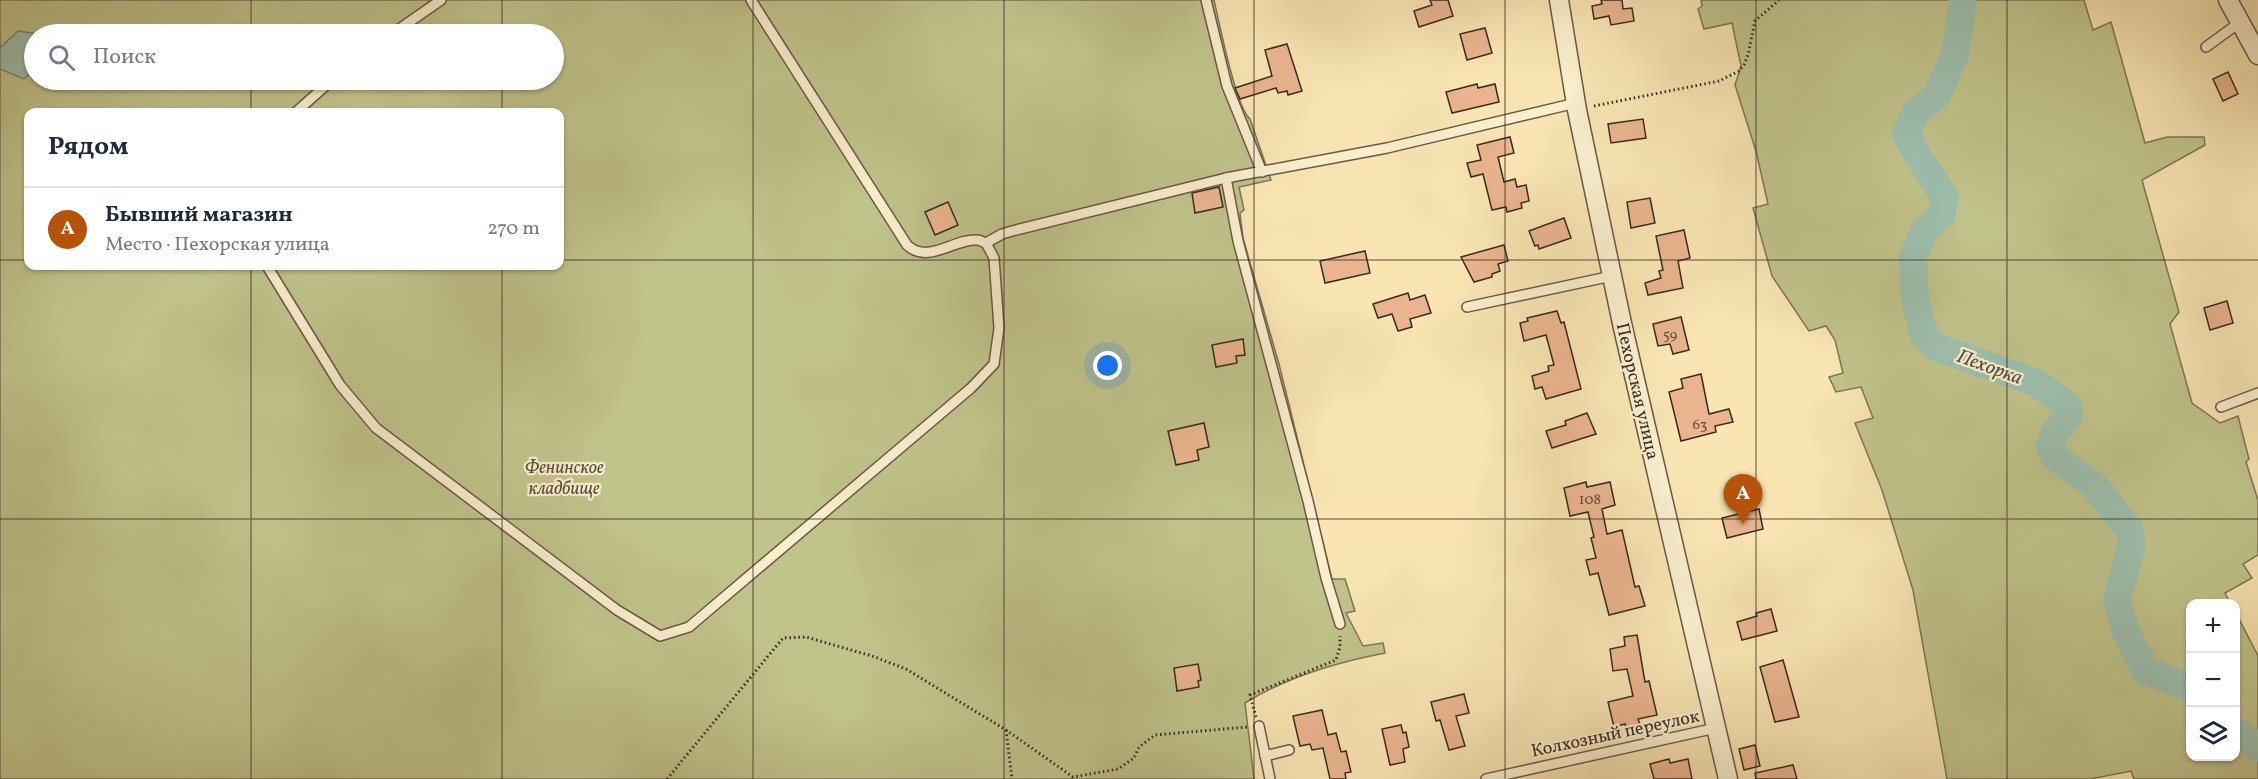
<!DOCTYPE html>
<html lang="ru">
<head>
<meta charset="utf-8">
<style>
	:root { --surface:#fff; --page:#f2f2f3; --text:#1f2937; --muted:#747a83; --line:#e0e1e3; --accent:#b45309 }
	body { margin:0; font-family:Vollkorn,serif; background:var(--page); color:var(--text) }
	.controls { position:absolute; right:18px; bottom:18px; display:grid; overflow:hidden; border-radius:12px; box-shadow:0 2px 4px #0004 }
	.controls button { width:54px; height:54px; display:grid; place-items:center; padding:0; border:0; border-bottom:2px solid var(--line); background:var(--surface); color:var(--text); font:30px sans-serif }
	.you { position:absolute; left:1108px; top:366px; width:21px; height:21px; margin:-15px; border:4px solid #fff; border-radius:50%; background:#1a73e8; box-shadow:0 0 0 9px #1a73e833 }
	.badge { display:grid; place-items:center; width:39px; height:39px; border-radius:50%; background:var(--accent); color:#fff; font-size:20px; font-weight:700 }
	.pin { position:absolute; translate:-50% -50px; filter:drop-shadow(0 2px 3px #0008) }
	.pin::after { content:''; position:absolute; top:32px; width:21px; height:18px; background:inherit; clip-path:polygon(0 0,100% 0,50% 100%) }
	.list { margin:0; padding:0; list-style:none }
	h2 { display:flex; justify-content:space-between; align-items:center; height:78px; margin:0; padding:0 24px; font-size:26px }
	h2 small { font-size:20px; font-weight:400; color:var(--muted) }
	.list li { display:grid; grid-template-columns:39px 1fr auto; gap:18px; align-items:center; box-sizing:border-box; height:84px; padding:0 24px; border-top:2px solid var(--line) }
	.list b { display:block; font-size:22px; white-space:nowrap }
	.list p { margin:0; font-size:20px; white-space:nowrap; color:var(--muted) }
	.list em { font-size:20px; font-style:normal; color:var(--muted) }
	.icon { flex:none; width:33px; height:33px; fill:none; stroke:currentColor; stroke-width:2; stroke-linecap:round; stroke-linejoin:round }
	.map { position:relative; flex:none; width:2258px; height:779px; overflow:hidden }
	.search { position:absolute; background:var(--surface); box-shadow:0 2px 4px #0004; left:24px; top:24px; width:540px; height:66px; display:flex; align-items:center; gap:15px; box-sizing:border-box; padding:0 21px; border-radius:33px; color:var(--muted); font-size:22px }
	.panel { position:absolute; background:var(--surface); box-shadow:0 2px 4px #0004; left:24px; top:108px; width:540px; height:162px; border-radius:12px }
	.map>svg:first-child { display:block }
</style>
</head>
<body>
<div class="map">
<svg width="2258" height="779" viewBox="0 0 2258 779">
	<rect width="100%" height="100%" fill="#f8e5b2"/>
	<filter id="stains"><feTurbulence type="fractalNoise" baseFrequency=".00333" numOctaves="4"/><feColorMatrix values="0 0 0 0 .2 0 0 0 0 .09 0 0 0 0 .02 0 0 0 .5 -.17"/></filter>
	<radialGradient id="worn" r=".72"><stop offset=".6" stop-color="#630" stop-opacity="0"/><stop offset="1" stop-color="#630" stop-opacity=".3"/></radialGradient>
	<g fill="#c0c38a" stroke="#7c7655" stroke-width="1.5" fill-rule="evenodd">
		<path d="M0 0H1214C1219 21 1236 108 1250 119L1271 180 1239 187 1244 210 1240 213 1243 238 1279 364 1332 579H1345L1355 611 1346 613 1363 646 1383 643 1385 653C1338 662 1287 677 1245 703L1254 779H0ZM34 34H554V80H34ZM28 112H560V266H28Z"/>
		<path d="M1701 0H2084L2093 30 2111 22 2145 143 2167 137H2204L2205 145 2142 180 2179 312 2170 324 2192 403 2220 423 2238 416 2249 459 2246 462 2258 500V555L2243 564 2252 578 2225 593 2230 603 2190 604V756H2236V613L2258 656V779H2134L2131 771 2090 779H1947L1913 590 1882 490 1855 423 1873 418 1861 387 1836 392 1829 377 1843 373 1835 340 1826 326 1809 331 1772 276 1753 208 1768 204 1756 151 1735 85 1741 66 1732 23 1704 29 1698 9 1702 6Z"/>
	</g>
	<path fill="#9dbfad" stroke="#758375" stroke-width="1.5" d="M18 31 38 34H34V70L24 79 0 69V48Z"/>
	<g fill="none" stroke-linecap="round" stroke-linejoin="round">
		<g stroke="#9dbfad" stroke-width="28">
			<path d="M1963 0 1955 55 1936 96 1916 112 1906 134C1917 157 1932 176 1945 198L1941 215 1924 231 1913 258 1915 299 1924 335 1936 347 2037 383 2068 406 2069 416 2054 434 2050 446 2055 457 2094 485 2130 531 2132 544 2117 599 2125 629 2145 670 2190 688"/>
			<path d="M2236 731 2258 748"/>
		</g>
	</g>
	<g fill="#eab58e" stroke="#392a20" stroke-width="1.5">
		<path d="M1430 0H1448L1453 16 1419 27 1414 11 1432 5Z"/>
		<path d="M1601 0H1622L1623 9 1632 8 1634 21 1611 25 1609 16 1594 19 1592 6 1602 4Z"/>
		<path d="M1485 28 1492 53 1467 60 1460 34Z"/>
		<path d="M1287 44 1302 91 1288 95 1287 91 1278 93 1276 88 1240 99 1235 88 1272 76 1265 50Z"/>
		<path d="M2228 72 2238 94 2223 101 2213 79Z"/>
		<path d="M1477 84 1478 88 1495 84 1499 102 1452 113 1446 92Z"/>
		<path d="M1643 119 1646 138 1611 143 1608 124Z"/>
		<path d="M1510 137 1514 153 1498 157 1504 182 1515 179 1517 187 1526 185 1529 201 1521 203 1522 208 1507 212 1506 207 1492 210 1483 174 1471 177 1467 163 1481 160 1477 145Z"/>
		<path d="M1219 187 1223 207 1195 213 1192 193Z"/>
		<path d="M1650 198 1655 223 1631 228 1627 202Z"/>
		<path d="M948 202 958 225 935 235 925 212Z"/>
		<path d="M1564 218 1571 238 1539 249 1538 245 1535 246 1529 231Z"/>
		<path d="M1684 230 1690 258 1678 261 1683 288 1648 295 1645 283 1661 278 1659 271 1663 270 1656 236Z"/>
		<path d="M1504 245 1508 261 1498 264 1500 271 1492 274V277L1474 282 1461 257Z"/>
		<path d="M1365 251 1370 273 1325 283 1320 261Z"/>
		<path d="M1408 293 1410 300 1425 295 1431 313 1410 319 1412 327 1398 331 1392 314 1378 318 1373 304Z"/>
		<path d="M2227 301 2233 323 2210 330 2204 308Z"/>
		<path d="M1557 311 1561 323 1564 322 1581 389 1546 399 1542 387 1535 389 1532 376 1549 371 1548 366 1554 365 1546 335 1524 341 1520 323 1528 321 1527 318Z"/>
		<path d="M1681 317 1689 350 1673 354 1670 344 1658 346 1653 324Z"/>
		<path d="M1243 339 1245 355 1236 356 1237 363 1216 367 1212 345Z"/>
		<path d="M1701 374 1709 414 1729 409 1733 422 1715 426 1716 432 1681 441 1669 392 1683 388 1681 379Z"/>
		<path d="M1587 413 1596 434 1552 448 1546 431 1566 425 1565 421Z"/>
		<path d="M1204 423 1209 447 1197 450 1199 460 1176 465 1168 431Z"/>
		<path d="M1586 482 1587 487 1610 482 1615 505 1602 509 1607 534 1622 530 1635 587 1639 586 1645 606 1609 615 1598 573 1590 575 1586 560 1596 558 1591 538 1594 537 1588 512 1570 516 1564 488Z"/>
		<path d="M1759 509 1763 529 1727 538 1722 518Z"/>
		<path d="M1771 609 1777 631 1742 640 1737 622 1757 616 1756 613Z"/>
		<path d="M1637 635 1645 682 1649 681 1657 715 1638 719 1640 725 1626 728 1625 724 1614 727 1608 702 1633 696 1627 669 1613 671 1610 649 1625 646 1624 637Z"/>
		<path d="M1783 660 1799 717 1775 722 1760 667Z"/>
		<path d="M1198 664 1201 680 1198 681 1199 687 1177 691 1174 668Z"/>
		<path d="M1464 694 1469 713 1456 716 1465 746 1449 750 1440 720 1436 721 1431 702Z"/>
		<path d="M1322 710 1328 735 1336 733 1341 752 1346 751 1351 772 1345 773 1346 779H1330L1323 748 1312 750 1310 744 1300 746 1293 716Z"/>
		<path d="M1401 725 1403 733 1406 732 1409 747 1403 749 1405 762 1390 765 1382 729Z"/>
		<path d="M1755 745 1760 766 1744 770 1739 749Z"/>
		<path d="M1669 759 1670 763 1688 759 1692 779H1654L1650 764Z"/>
		<path d="M1793 765 1797 779H1756L1755 773Z"/>
	</g>
	<g fill="none" stroke-linecap="round" stroke-linejoin="round">
		<g stroke="#695944" stroke-width="12">
			<g id="service">
				<path d="M1206 0 1227 86 1262 172"/>
				<path d="M392 34 441 0"/>
				<path d="M2206 47 2239 23"/>
				<path d="M296 112 332 80"/>
				<path d="M1226 178 1238 241 1308 501 1326 578 1340 624"/>
				<path d="M986 243 1002 234 1012 231 1226 178 1387 148 1576 103"/>
				<path d="M267 266 340 385 376 428 617 610 660 636 689 627 971 388 994 364 999 328 994 258 986 243C983 242 980 240 977 240 955 238 928 265 907 245L751 0"/>
				<path d="M1467 307 1612 276"/>
				<path d="M2221 407 2258 393"/>
				<path d="M1259 726 1270 779"/>
				<path d="M1265 756 1289 750"/>
				<path d="M1486 779 1716 728"/>
			</g>
		</g>
		<g stroke="#695944" stroke-width="21">
			<g id="minor">
				<path d="M1559 0 1577 110 1623 328 1728 779"/>
				<path d="M2228 0 2258 55"/>
			</g>
		</g>
		<g stroke="#392a20" stroke-width="3" stroke-dasharray="1.5 3" stroke-linecap="butt">
			<path d="M1594 106 1719 81 1739 71 1744 65 1748 55 1755 21 1779 0"/>
			<path d="M1256 717 1250 695 1336 660 1340 647V636"/>
			<path d="M1006 730 1012 779"/>
			<path d="M667 779 783 638 806 637 872 656 906 669 1006 730 1073 777 1118 769 1134 758 1139 747 1155 735 1247 727"/>
		</g>
		<use href="#service" stroke="#faeecd" stroke-width="9"/>
		<use href="#minor" stroke="#faeecd" stroke-width="18"/>
	</g>
	<path fill="none" stroke="#392a20" stroke-width="1.5" stroke-opacity="0.55" d="M251 0V34M502 0V34M753 0V779M1004 0V779M1254 0V779M1505 0V779M1756 0V779M2007 0V779M251 80V112M502 80V112M0 260H28M560 260H2258M251 266V779M502 266V779M0 519H2258"/>
	<g text-anchor="middle" stroke-width="4.5" stroke-linejoin="round" paint-order="stroke">
		<g font-size="15" fill="#654d3c">
			<text x="1670" y="339">59</text>
			<text x="1700" y="429">63</text>
			<text x="1590" y="504">108</text>
		</g>
		<g font-size="18" fill="#392a20" stroke="#faeecd">
			<text transform="translate(1638 391) rotate(77)" y="6">Пехорская улица</text>
			<text transform="translate(1615 733) rotate(-12)" y="6">Колхозный переулок</text>
		</g>
		<g font-size="18" font-style="italic" fill="#5b503a" stroke="#faeecd">
			<text x="564" y="473">Фенинское<tspan x="564" dy="21">кладбище</tspan></text>
		</g>
		<g font-size="20" font-style="italic" fill="#524f43" stroke="#faeecd">
			<text transform="translate(1990 366) rotate(20)" y="7">Пехорка</text>
		</g>
	</g>
	<rect width="100%" height="100%" filter="url(#stains)"/>
	<rect width="100%" height="100%" fill="url(#worn)"/>
</svg>
<div class="controls">
<button>+</button>
<button>−</button>
<button><svg class="icon" aria-label="layers" viewBox="0 0 24 24"><path d="M12 4l9 5-9 5-9-5zM3 14l9 5 9-5"/></svg></button>
</div>
<div class="you"></div>
<div class="pin badge" style="left:1743px;top:524px">A</div>
<div class="search"><svg class="icon" aria-label="search" viewBox="0 0 24 24"><circle cx="10" cy="10" r="6"/><path d="M15 15l6 6"/></svg>Поиск</div>
<section class="panel">
<h2>Рядом<small></small></h2>
<ul class="list">
<li><span class="badge">A</span><div><b>Бывший магазин</b><p>Место · Пехорская улица</p></div><em>270 m</em></li>
</ul>
</section>
</div>
</body>
</html>
